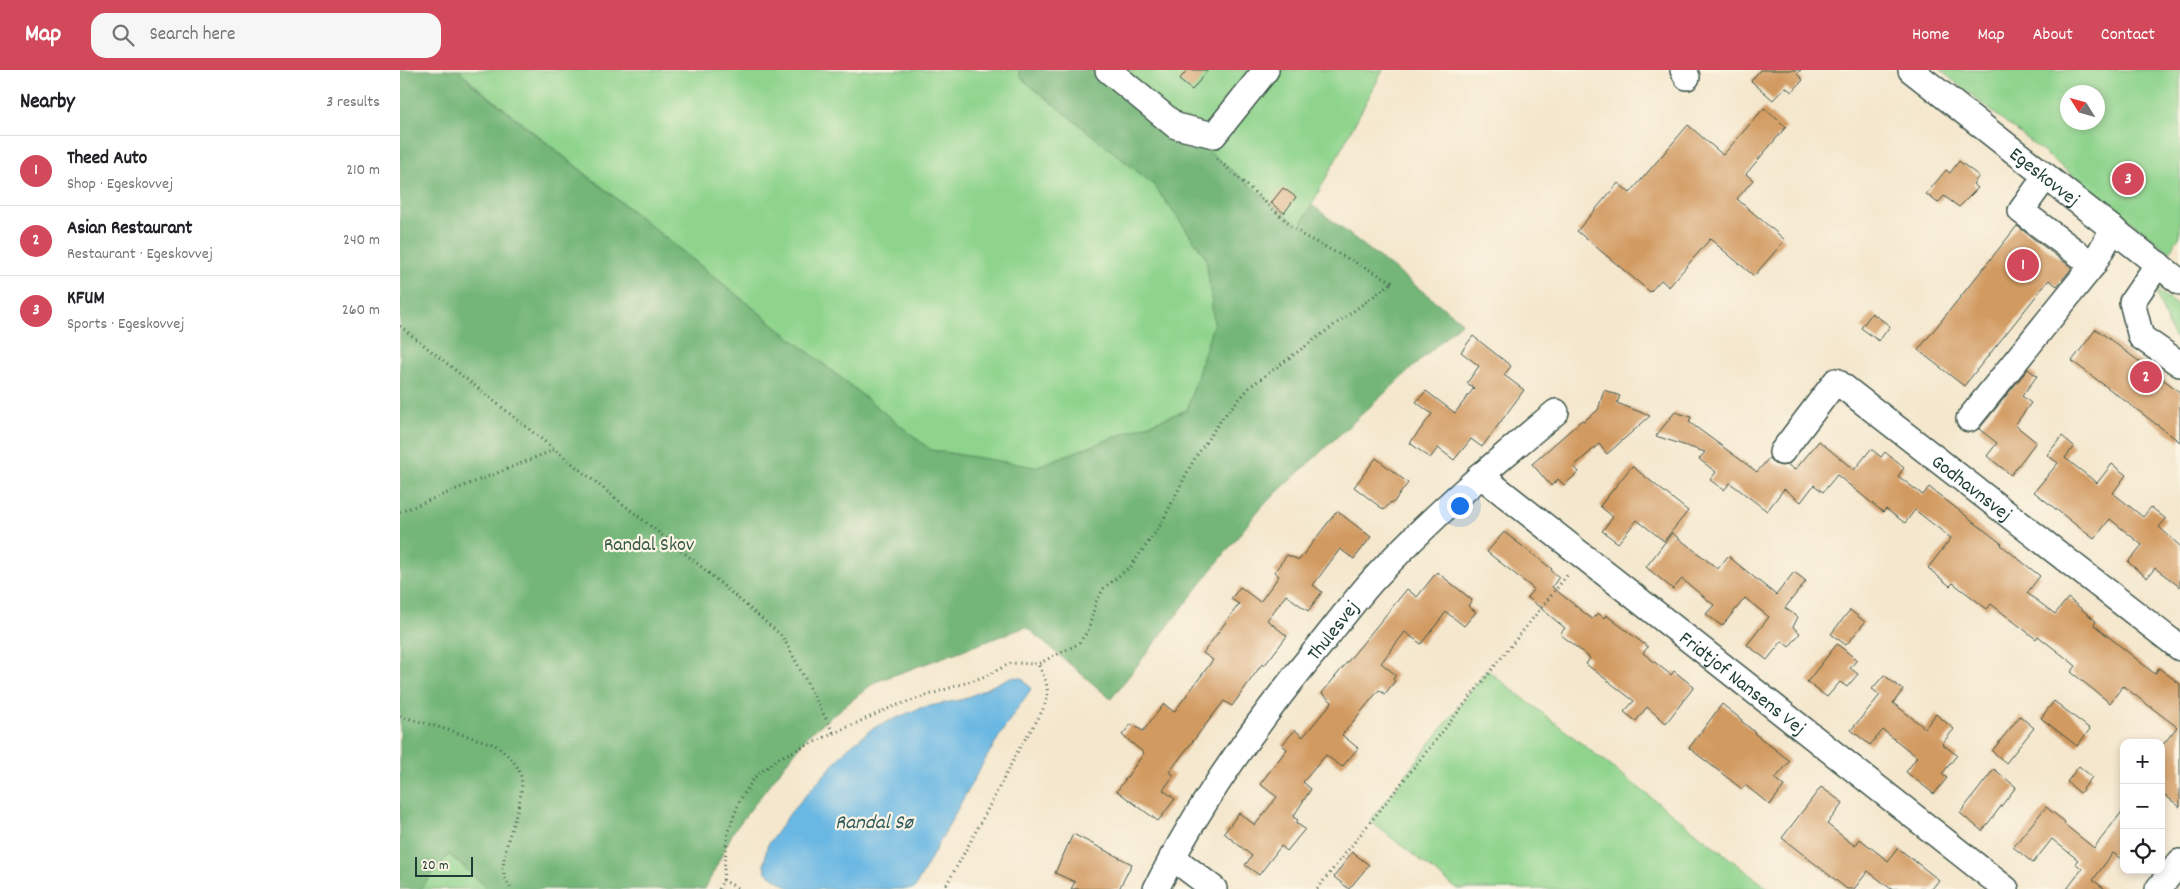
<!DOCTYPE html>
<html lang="en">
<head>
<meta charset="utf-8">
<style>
	:root { --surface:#fff; --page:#f6f6f6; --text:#202124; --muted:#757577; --line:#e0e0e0; --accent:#d1495b }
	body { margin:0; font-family:Dekko,sans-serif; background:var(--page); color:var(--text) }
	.controls { position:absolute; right:15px; bottom:15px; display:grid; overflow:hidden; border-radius:10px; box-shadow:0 2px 8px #0003 }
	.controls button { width:45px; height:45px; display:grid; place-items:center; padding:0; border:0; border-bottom:1px solid var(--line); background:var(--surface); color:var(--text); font:25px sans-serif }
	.compass { position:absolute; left:1660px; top:15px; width:45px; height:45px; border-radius:50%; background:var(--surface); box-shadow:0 2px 8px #0003; rotate:307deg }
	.scale { position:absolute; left:15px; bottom:12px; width:58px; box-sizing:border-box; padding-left:5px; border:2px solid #1f3d34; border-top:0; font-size:14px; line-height:18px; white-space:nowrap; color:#1f3d34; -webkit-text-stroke:4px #fcf5e5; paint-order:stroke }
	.you { position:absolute; left:1059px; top:435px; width:18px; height:18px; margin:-12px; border:4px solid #fff; border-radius:50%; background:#1a73e8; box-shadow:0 0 0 8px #1a73e833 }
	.badge { display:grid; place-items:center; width:32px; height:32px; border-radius:50%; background:var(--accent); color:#fff; font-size:16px; font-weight:700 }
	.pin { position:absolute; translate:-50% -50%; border:2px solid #fff; box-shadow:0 1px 5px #0006 }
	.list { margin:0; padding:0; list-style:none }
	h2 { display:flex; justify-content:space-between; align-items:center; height:65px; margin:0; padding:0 20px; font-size:21px }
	h2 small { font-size:16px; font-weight:400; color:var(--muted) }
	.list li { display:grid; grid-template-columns:32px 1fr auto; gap:15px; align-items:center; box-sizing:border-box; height:70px; padding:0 20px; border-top:1px solid var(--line) }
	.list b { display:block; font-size:19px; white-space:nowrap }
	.list p { margin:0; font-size:16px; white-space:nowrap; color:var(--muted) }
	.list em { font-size:16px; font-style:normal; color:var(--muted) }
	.icon { flex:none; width:28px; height:28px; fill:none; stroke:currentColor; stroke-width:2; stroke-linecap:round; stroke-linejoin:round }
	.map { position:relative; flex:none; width:1780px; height:819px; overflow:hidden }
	header { display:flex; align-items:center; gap:30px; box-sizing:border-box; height:70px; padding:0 25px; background:var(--accent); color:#fff }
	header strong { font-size:24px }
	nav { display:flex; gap:28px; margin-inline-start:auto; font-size:18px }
	.search { width:350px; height:45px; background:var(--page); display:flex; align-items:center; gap:12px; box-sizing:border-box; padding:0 18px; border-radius:15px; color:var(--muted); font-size:19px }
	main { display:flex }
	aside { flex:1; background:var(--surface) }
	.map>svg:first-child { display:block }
</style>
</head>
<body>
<header>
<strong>Map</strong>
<div class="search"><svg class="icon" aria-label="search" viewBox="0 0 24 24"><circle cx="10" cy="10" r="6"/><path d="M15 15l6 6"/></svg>Search here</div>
<nav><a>Home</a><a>Map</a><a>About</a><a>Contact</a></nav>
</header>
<main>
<aside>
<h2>Nearby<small>3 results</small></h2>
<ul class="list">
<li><span class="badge">1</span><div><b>Theed Auto</b><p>Shop · Egeskovvej</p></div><em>210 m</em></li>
<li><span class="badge">2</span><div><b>Asian Restaurant</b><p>Restaurant · Egeskovvej</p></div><em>240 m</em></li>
<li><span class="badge">3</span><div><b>KFUM</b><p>Sports · Egeskovvej</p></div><em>260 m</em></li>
</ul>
</aside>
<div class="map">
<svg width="1780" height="819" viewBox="0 0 1780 819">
	<rect width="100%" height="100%" fill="#fcf5e5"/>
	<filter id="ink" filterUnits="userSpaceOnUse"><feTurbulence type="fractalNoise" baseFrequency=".02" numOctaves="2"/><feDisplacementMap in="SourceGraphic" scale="10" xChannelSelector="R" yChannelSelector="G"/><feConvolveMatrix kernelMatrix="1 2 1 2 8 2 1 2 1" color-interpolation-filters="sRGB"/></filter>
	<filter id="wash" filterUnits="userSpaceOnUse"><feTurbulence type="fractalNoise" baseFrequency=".0096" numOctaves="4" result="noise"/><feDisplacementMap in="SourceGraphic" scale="20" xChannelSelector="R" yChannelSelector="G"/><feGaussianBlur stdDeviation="1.12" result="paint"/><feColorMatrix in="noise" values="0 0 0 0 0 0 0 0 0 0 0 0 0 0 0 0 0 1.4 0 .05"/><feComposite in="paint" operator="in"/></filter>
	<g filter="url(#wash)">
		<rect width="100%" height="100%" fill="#f4e7cd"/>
		<g fill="#8fd48d" stroke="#578860" fill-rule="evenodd">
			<path d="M59 0H619L621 8 753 114 806 187 814 252 787 340 635 397 531 380 71 12Z"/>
			<path d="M711 0H983L900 157Z"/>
			<path d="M1540 0H1780V166L1769 182ZM1668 22H1698V52H1668Z"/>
			<path d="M1758 221 1780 238V271L1773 266 1756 224Z"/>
			<path d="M1087 600 1369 819H1057L970 751Z"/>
			<path d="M49 784 88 819H20Z"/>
		</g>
		<path fill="#73b678" stroke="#497a56" d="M0 0H59L71 13 531 380 635 397 787 340 814 252 806 187 753 114 621 8 619 0H711L900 157 912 135 1062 252 861 437 711 629 626 557 475 612 408 665 333 762 305 819H88L49 784 20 819H0Z"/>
		<path fill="#69b7e3" stroke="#447a8c" d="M611 607 622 608 631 619C585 682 552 751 514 819H391L366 802 364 796 367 776 391 742 448 678 473 658 520 638 564 629Z"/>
		<g id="blocks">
			<g fill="#d19a61">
				<path d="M787 0H808L792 20 779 10Z"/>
				<path d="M1360 0H1401L1397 4 1403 10 1392 22 1385 17 1373 30 1351 11Z"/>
				<path d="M1364 38 1386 57 1346 104 1353 110 1337 129 1385 170 1354 206 1310 169 1269 217 1261 210 1250 222 1177 161 1218 113 1230 123 1288 55 1323 85Z"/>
				<path d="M1559 91 1579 106 1573 114 1578 118 1559 137 1544 126 1538 133 1526 124 1546 100 1550 103Z"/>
				<path d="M883 118 896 127 884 143 871 133Z"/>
				<path d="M1617 156 1672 198 1657 216 1649 210 1564 316 1518 280Z"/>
				<path d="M1472 243 1490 256 1479 271 1461 258Z"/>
				<path d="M1696 259 1780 322V372L1672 291Z"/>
				<path d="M1073 266 1111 296 1104 305 1124 320 1082 377 1071 369 1054 390 1038 378 1030 388 1010 373 1032 344 1016 332 1026 321 1055 343 1074 318 1067 313 1079 296 1061 282Z"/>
				<path d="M1628 299 1637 306 1622 326 1631 333 1615 355 1636 372 1611 405 1587 386 1597 373 1579 359Z"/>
				<path d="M1204 320 1220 326 1217 333 1250 346 1207 384 1199 374 1174 396 1179 402 1164 415 1158 409 1151 416 1132 394 1182 350 1184 351 1198 340Z"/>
				<path d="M1275 342 1291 347 1289 352 1357 402 1369 388 1374 394 1381 396 1388 395 1395 400 1419 371 1454 400 1471 379 1481 387 1485 382 1504 398 1498 406 1523 425 1529 417 1602 474 1601 475 1640 506 1627 523 1655 544 1668 528 1696 551 1694 555 1755 604 1759 598 1780 614V737L1761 722V677L1777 657 1723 616 1710 633 1671 602 1676 596 1638 566 1636 569 1591 534 1587 539 1553 513 1550 516 1528 498 1551 468 1515 440 1505 453 1486 439 1483 442 1437 405 1423 422 1414 415 1401 432 1384 419 1367 441 1330 413 1324 420 1310 410 1316 402 1299 389 1305 382 1256 366Z"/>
				<path d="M1662 366 1674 376 1665 388 1697 413 1712 394 1726 405 1713 423 1743 447 1751 437 1766 449 1759 457 1780 476V517L1755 498 1747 508 1728 492 1742 475 1710 449 1694 469 1634 422 1658 393 1647 385Z"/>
				<path d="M976 388 1008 413 993 433 991 432 984 440 954 417Z"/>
				<path d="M1232 396 1288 441 1264 471 1237 450 1218 473 1202 461 1213 447 1200 436Z"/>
				<path d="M937 441 971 467 954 489 940 479 913 515 922 522 908 541 886 525 867 550 887 566 864 596 862 594 832 636 824 631 769 702 774 705 763 720 775 729 758 751 717 721 744 683 722 665 731 654 743 661 764 634 774 642 813 590 803 583 839 534 831 529 840 517 860 532 879 506 874 502 887 485 899 490Z"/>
				<path d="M1104 462 1152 499 1151 501 1159 507 1152 517 1192 549 1198 543 1204 548 1206 545 1248 577 1243 583 1271 605 1274 601 1294 617 1266 653 1247 637 1236 651 1224 642 1234 631 1186 594 1190 588 1160 564 1165 558 1127 527 1134 519 1087 482Z"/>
				<path d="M1272 463 1318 499 1328 486 1376 525 1394 502 1406 511 1385 538 1398 547 1393 557 1400 563 1389 577 1382 571 1367 590 1347 575 1369 547 1345 528 1322 556 1306 544 1314 535 1282 509 1273 519 1246 497Z"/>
				<path d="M1037 502 1072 530 1068 536 1076 542 1064 556 1046 542 1021 574 1005 562 981 593 996 605 993 609 995 611 985 624 979 620 942 665 958 678 942 697 926 685 903 712 911 719 893 747 898 750 896 753 905 759 887 781 881 776 859 805 845 795 852 786 824 763 839 743 855 755 877 727 860 714 887 679 882 675 895 660 903 667 932 632 922 623 1007 519 1017 527Z"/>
				<path d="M1450 540 1465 552 1446 575 1431 564Z"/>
				<path d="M1437 574 1457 590 1450 598 1458 604 1447 617 1440 612 1427 627 1407 612Z"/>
				<path d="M1484 605 1503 620 1493 633 1525 658 1536 644 1554 659 1542 674 1557 685 1542 704 1547 708 1534 724 1506 702 1517 687 1483 660 1470 675 1451 660 1480 625 1472 619Z"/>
				<path d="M1654 631 1690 659 1677 676 1641 648Z"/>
				<path d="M1322 634 1342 650 1341 651 1355 662 1354 663 1390 691 1375 709 1384 716 1370 735 1345 715 1342 719 1289 678Z"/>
				<path d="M1620 646 1634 658 1606 693 1592 681Z"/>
				<path d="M1679 696 1692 707 1680 723 1667 712Z"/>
				<path d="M1594 699 1616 717 1582 761 1560 743Z"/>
				<path d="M1421 717 1443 733 1427 754 1455 776 1460 769 1488 791 1498 778 1539 810 1532 819H1491L1468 801 1454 819H1447L1382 768Z"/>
				<path d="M1646 737 1665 752 1664 754 1694 778 1724 739V791L1713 783 1693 810 1705 819H1667L1682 799 1675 793 1678 790 1652 769 1633 793 1613 777Z"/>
				<path d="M673 764 732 794 719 819H671L675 812 655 803Z"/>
				<path d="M952 782 969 795 949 819 934 807Z"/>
			</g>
		</g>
	</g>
	<g filter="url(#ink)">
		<use href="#blocks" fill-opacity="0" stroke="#3f564b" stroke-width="1"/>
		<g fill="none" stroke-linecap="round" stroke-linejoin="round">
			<g stroke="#3f564b" stroke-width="28">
				<g id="minor">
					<path d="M708 0 776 56 814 65 866 0"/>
					<path d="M1283 0 1287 7"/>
					<path id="s1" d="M1511 0 1780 212"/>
					<path d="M1646 106 1621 141 1693 195"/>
					<path d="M1758 194 1732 232 1741 267 1780 294"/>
					<path d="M1569 349 1693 195 1713 159"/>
					<path id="s2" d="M1382 382 1436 311 1780 578"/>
					<path id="s3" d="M1080 405 1606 819"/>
					<path d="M772 787 814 819"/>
					<path id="s4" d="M756 819C801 729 861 646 925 569 940 550 956 529 972 511 1029 449 1092 395 1156 342"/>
					<path d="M1758 819 1780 792"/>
				</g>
			</g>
			<g stroke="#3f564b" stroke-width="3" stroke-dasharray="1 4" stroke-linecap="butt">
				<path d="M0 256 298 494 383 567 434 664"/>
				<path d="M0 442 154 380"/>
				<path d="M0 646C25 653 49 660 73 668 80 670 89 672 95 675 104 681 117 693 120 703 131 733 84 798 113 819"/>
				<path d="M323 810 339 819"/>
				<path d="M319 819 323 810 328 761 340 730 355 707 379 688 492 637 586 606 611 593 638 594 678 574 688 561 696 532 704 518 731 496 760 456 793 391 823 347 851 316 993 212 902 165 815 87"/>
				<path d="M544 819C570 774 594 727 618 681 627 664 643 646 647 627 649 615 643 604 638 594"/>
				<path d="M917 819 1169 503"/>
			</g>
			<use href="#minor" stroke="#fff" stroke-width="25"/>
		</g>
	</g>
	<g text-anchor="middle" stroke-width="4.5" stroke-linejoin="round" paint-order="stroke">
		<g font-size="20" fill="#1f3d34" stroke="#fcf5e5">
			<text dy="7" stroke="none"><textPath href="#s1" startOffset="171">Egeskovvej</textPath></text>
			<text dy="7" stroke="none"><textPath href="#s2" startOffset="262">Godhavnsvej</textPath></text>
			<text dy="7" stroke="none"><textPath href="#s4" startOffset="314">Thulesvej</textPath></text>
			<text dy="7" stroke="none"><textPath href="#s3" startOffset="335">Fridtjof Nansens Vej</textPath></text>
		</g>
		<g font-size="20" fill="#355b46" stroke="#fcf5e5">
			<text x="249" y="480">Randal Skov</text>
		</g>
		<g font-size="21" font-style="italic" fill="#325c60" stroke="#fcf5e5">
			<text x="474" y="758">Randal Sø</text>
		</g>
	</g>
</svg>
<div class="controls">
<button>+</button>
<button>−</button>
<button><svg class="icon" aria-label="locate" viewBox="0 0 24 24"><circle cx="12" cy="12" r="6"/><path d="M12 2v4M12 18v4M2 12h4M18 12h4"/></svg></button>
</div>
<svg class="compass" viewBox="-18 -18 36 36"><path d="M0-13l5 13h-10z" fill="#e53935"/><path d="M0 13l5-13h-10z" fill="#757577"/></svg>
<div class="scale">20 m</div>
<div class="you"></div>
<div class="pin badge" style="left:1623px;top:195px">1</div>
<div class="pin badge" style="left:1746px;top:307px">2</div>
<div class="pin badge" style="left:1728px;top:109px">3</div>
</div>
</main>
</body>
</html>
